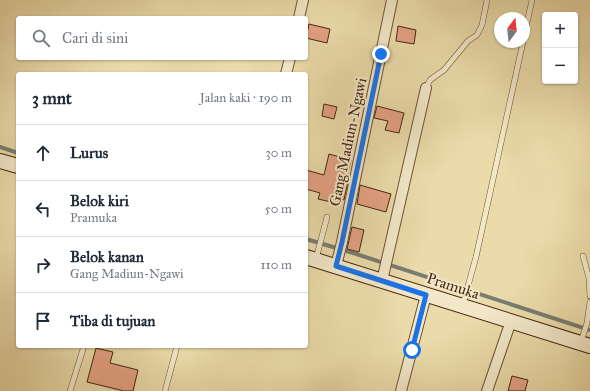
<!DOCTYPE html>
<html lang="id">
<head>
<meta charset="utf-8">
<style>
	:root { --surface:#fff; --page:#f2f2f3; --text:#1f2937; --muted:#747a83; --line:#e0e1e3 }
	body { margin:0; font-family:"IM FELL Great Primer",serif; background:var(--page); color:var(--text) }
	.controls { position:absolute; right:12px; top:12px; display:grid; overflow:hidden; border-radius:4px; box-shadow:0 1px 3px #0004 }
	.controls button { width:36px; height:36px; display:grid; place-items:center; padding:0; border:0; border-bottom:1px solid var(--line); background:var(--surface); color:var(--text); font:20px sans-serif }
	.compass { position:absolute; left:494px; top:12px; width:36px; height:36px; border-radius:50%; background:var(--surface); box-shadow:0 1px 3px #0004; rotate:15deg }
	.stop { position:absolute; width:12px; height:12px; margin:-9px; border:3px solid #1a73e8; border-radius:50%; background:#fff }
	.stop.end { background:#1a73e8; border-color:#fff; box-shadow:0 1px 4px #0008 }
	.list { margin:0; padding:0; list-style:none }
	h2 { display:flex; justify-content:space-between; align-items:center; height:52px; margin:0; padding:0 16px; font-size:17px }
	h2 small { font-size:13px; font-weight:400; color:var(--muted) }
	.list li { display:grid; grid-template-columns:26px 1fr auto; gap:12px; align-items:center; box-sizing:border-box; height:56px; padding:0 16px; border-top:1px solid var(--line) }
	.list b { display:block; font-size:15px; white-space:nowrap }
	.list p { margin:0; font-size:13px; white-space:nowrap; color:var(--muted) }
	.list em { font-size:13px; font-style:normal; color:var(--muted) }
	.icon { flex:none; width:22px; height:22px; fill:none; stroke:currentColor; stroke-width:2; stroke-linecap:round; stroke-linejoin:round }
	.map { position:relative; flex:none; width:590px; height:391px; overflow:hidden }
	.search { position:absolute; background:var(--surface); box-shadow:0 1px 3px #0004; left:16px; top:16px; width:292px; height:44px; display:flex; align-items:center; gap:10px; box-sizing:border-box; padding:0 14px; border-radius:4px; color:var(--muted); font-size:15px }
	.panel { position:absolute; background:var(--surface); box-shadow:0 1px 3px #0004; left:16px; top:72px; width:292px; height:276px; border-radius:4px }
	.map>svg:first-child { display:block }
</style>
</head>
<body>
<div class="map">
<svg width="590" height="391" viewBox="0 0 590 391">
	<rect width="100%" height="100%" fill="#ebdbaa"/>
	<filter id="stains"><feTurbulence type="fractalNoise" baseFrequency=".005" numOctaves="4"/><feColorMatrix values="0 0 0 0 .2 0 0 0 0 .09 0 0 0 0 .02 0 0 0 .5 -.17"/></filter>
	<radialGradient id="worn" r=".72"><stop offset=".6" stop-color="#630" stop-opacity="0"/><stop offset="1" stop-color="#630" stop-opacity=".3"/></radialGradient>
	<g fill="none" stroke-linecap="round" stroke-linejoin="round">
		<g stroke="#787e71" stroke-width="4">
			<path d="M0 147 18 153"/>
			<path d="M306 239 350 252 590 330"/>
		</g>
	</g>
	<g fill="#e5a284" stroke="#442610">
		<path d="M309 24 330 29 327 43 306 38Z"/>
		<path d="M398 26 416 30 414 44 396 41Z"/>
		<path d="M324 104 337 107 334 119 322 116Z"/>
		<path d="M377 106 404 113 399 133 385 130 388 121 374 118Z"/>
		<path d="M329 154 351 160 346 181 348 182 344 200 341 199 340 204 318 199 320 193 306 189V170L324 175Z"/>
		<path d="M360 185 391 194 386 212 357 204Z"/>
		<path d="M352 227 364 230 359 252 347 249Z"/>
		<path d="M96 348 113 352 110 363 138 370 133 391H124L87 382Z"/>
		<path d="M512 376 528 380 525 391H508Z"/>
	</g>
	<g fill="none" stroke-linecap="round" stroke-linejoin="round">
		<g stroke="#6e5336" stroke-width="6">
			<g id="lane">
				<path d="M524 36 532 0"/>
				<path d="M426 88 430 80 444 70 468 41 477 35 482 25 487 0"/>
				<path d="M583 256 589 278 590 296"/>
				<path d="M316 259 327 217"/>
				<path d="M463 304 476 257 523 42"/>
				<path d="M581 342 587 323 590 302"/>
				<path d="M70 391 84 346"/>
				<path d="M165 391 177 346"/>
			</g>
		</g>
		<g stroke="#6e5336" stroke-width="12">
			<g id="street">
				<path d="M299 18 303 0"/>
				<path d="M286 74 290 58"/>
				<path d="M336 266 342 242 392 0"/>
				<path d="M382 281 426 88"/>
				<path d="M401 391 426 295"/>
				<path d="M487 391 511 321"/>
			</g>
		</g>
		<g stroke="#442610" stroke-width="16">
			<g id="secondary">
				<path d="M0 161 18 166"/>
				<path d="M306 257 590 346"/>
			</g>
		</g>
		<use href="#lane" stroke="#f2e8c8" stroke-width="5"/>
		<use href="#street" stroke="#f2e8c8" stroke-width="10"/>
		<use href="#secondary" stroke="#f2e8c8" stroke-width="14"/>
	</g>
	<g fill="none" stroke-linecap="round" stroke-linejoin="round">
		<path stroke="#1a73e8" stroke-width="5" d="M381 54 342 242 336 266 426 295 412 350"/>
	</g>
	<g text-anchor="middle" stroke-width="4" stroke-linejoin="round" paint-order="stroke">
		<g font-size="15" fill="#442610" stroke="#f2e8c8">
			<text transform="translate(348 142) rotate(-78)" y="5">Gang Madiun-Ngawi</text>
			<text transform="translate(453 286) rotate(18)" y="5">Pramuka</text>
		</g>
	</g>
	<rect width="100%" height="100%" filter="url(#stains)"/>
	<rect width="100%" height="100%" fill="url(#worn)"/>
</svg>
<div class="controls">
<button>+</button>
<button>−</button>
</div>
<svg class="compass" viewBox="-18 -18 36 36"><path d="M0-13l5 13h-10z" fill="#e53935"/><path d="M0 13l5-13h-10z" fill="#747a83"/></svg>
<div class="stop" style="left:412px;top:350px"></div>
<div class="stop end" style="left:381px;top:54px"></div>
<div class="search"><svg class="icon" aria-label="search" viewBox="0 0 24 24"><circle cx="10" cy="10" r="6"/><path d="M15 15l6 6"/></svg>Cari di sini</div>
<section class="panel">
<h2>3 mnt<small>Jalan kaki · 190 m</small></h2>
<ul class="list">
<li><svg class="icon" aria-label="ahead" viewBox="0 0 24 24"><path d="M12 20V5M6 11l6-6 6 6"/></svg><div><b>Lurus</b></div><em>30 m</em></li>
<li><svg class="icon" aria-label="left" viewBox="0 0 24 24"><path d="M17 20v-9H6M10 6l-5 5 5 5"/></svg><div><b>Belok kiri</b><p>Pramuka</p></div><em>50 m</em></li>
<li><svg class="icon" aria-label="right" viewBox="0 0 24 24"><path d="M7 20v-9h11M14 6l5 5-5 5"/></svg><div><b>Belok kanan</b><p>Gang Madiun-Ngawi</p></div><em>110 m</em></li>
<li><svg class="icon" aria-label="arrive" viewBox="0 0 24 24"><path d="M6 21V4h12l-3 4 3 4H6"/></svg><div><b>Tiba di tujuan</b></div></li>
</ul>
</section>
</div>
</body>
</html>
